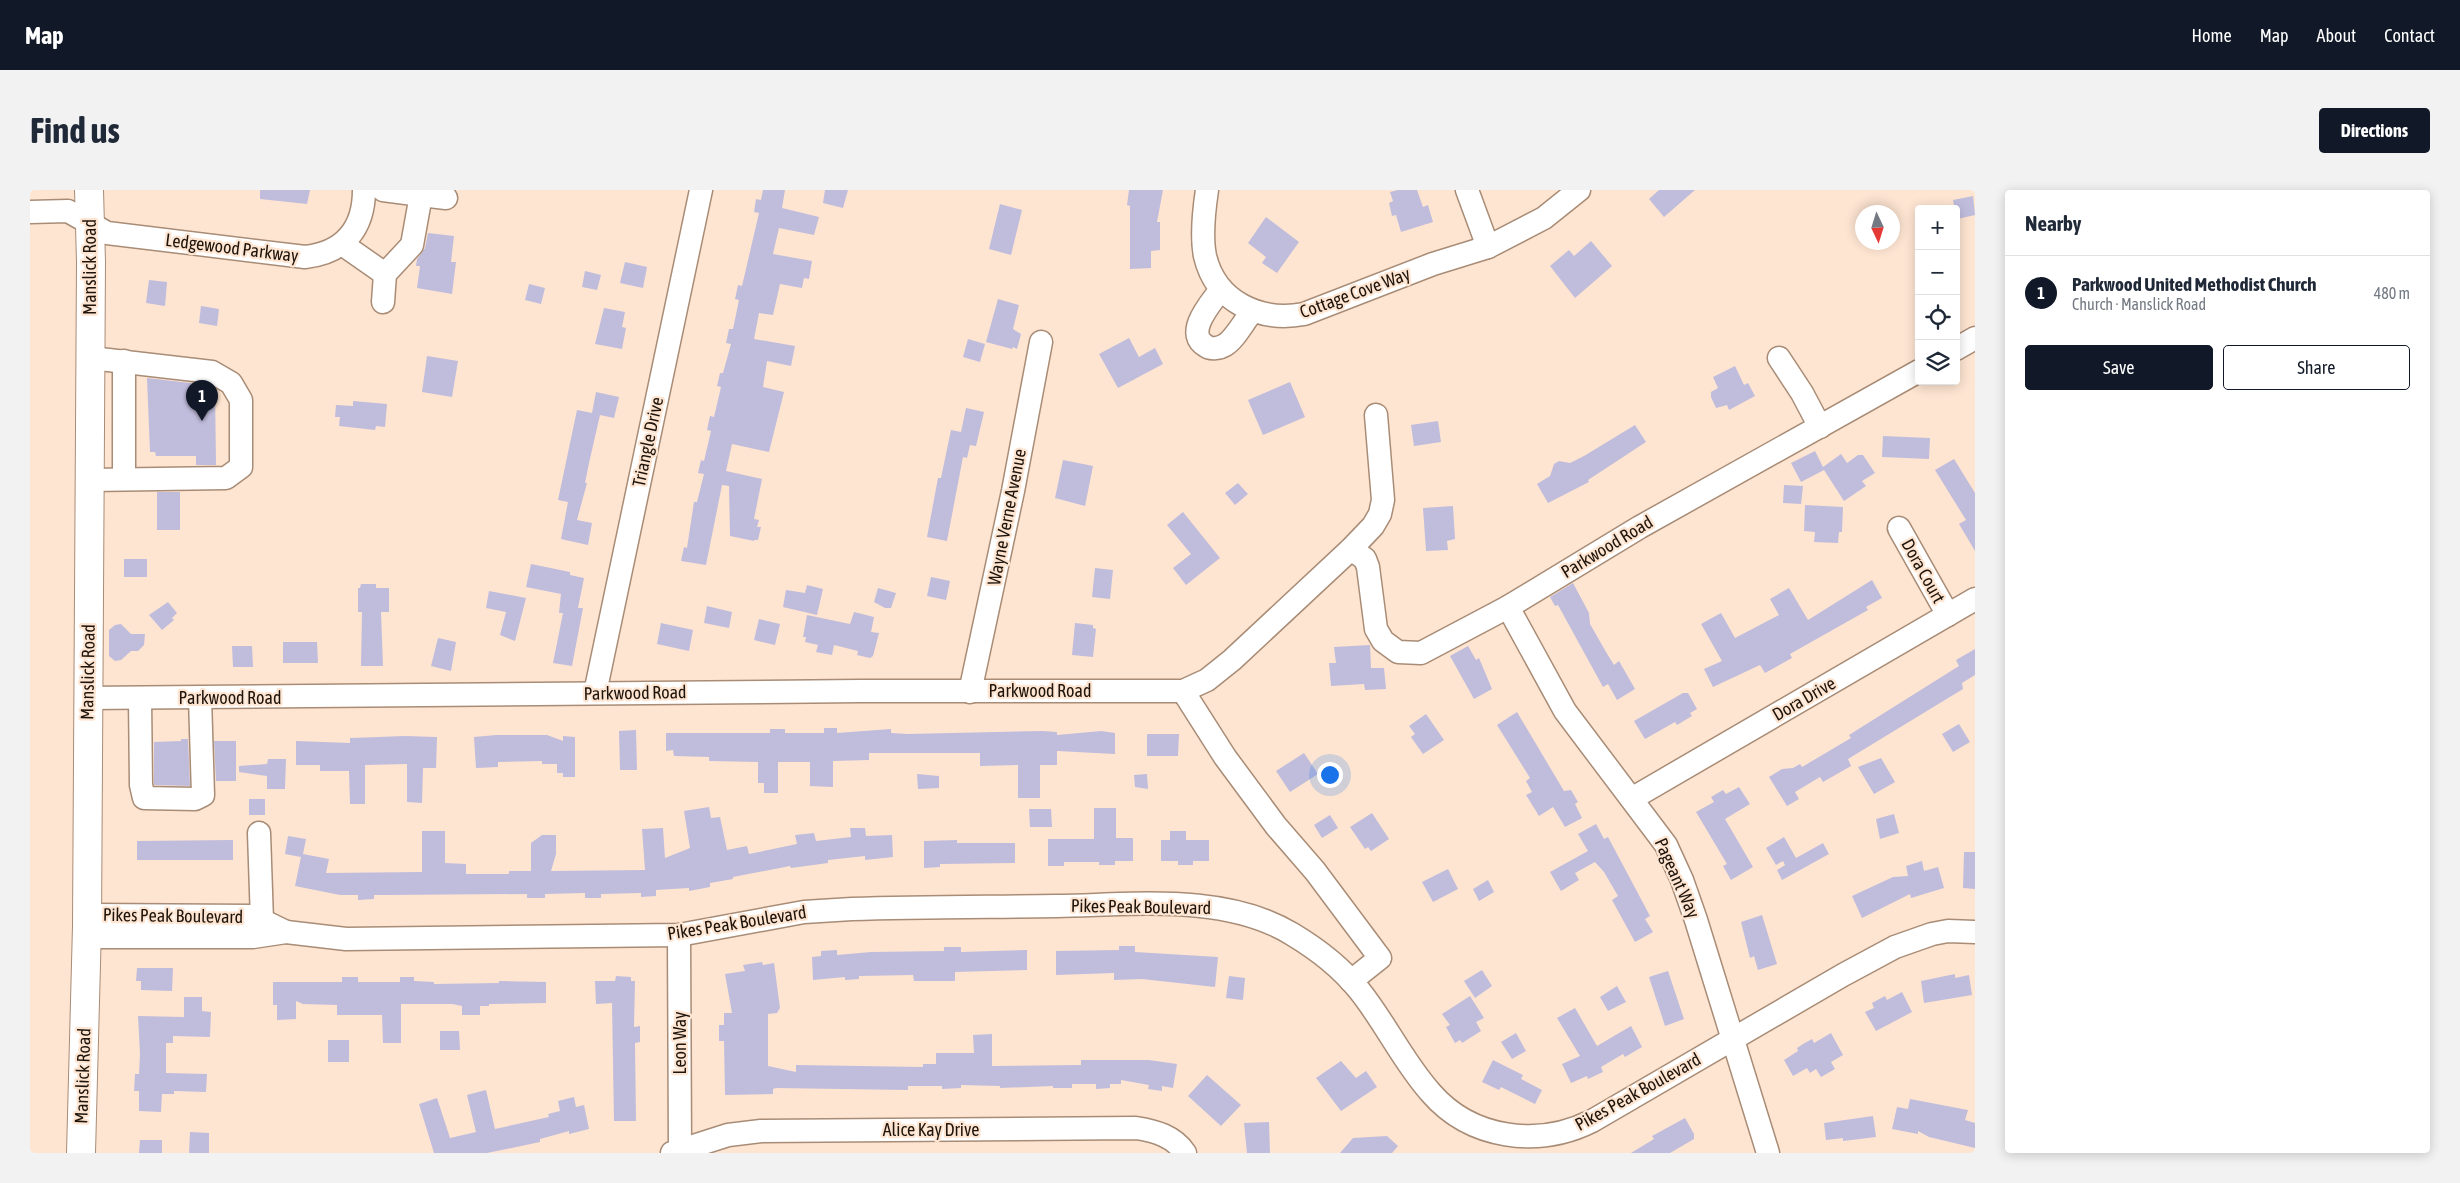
<!DOCTYPE html>
<html lang="en">
<head>
<meta charset="utf-8">
<style>
	:root { --surface:#fff; --page:#f2f2f3; --text:#1f2937; --muted:#747a83; --line:#e0e1e3; --accent:#111827 }
	body { margin:0; font-family:"Asap Condensed",sans-serif; background:var(--page); color:var(--text) }
	.controls { position:absolute; right:15px; top:15px; display:grid; overflow:hidden; border-radius:5px; box-shadow:0 2px 12px #0003 }
	.controls button { width:45px; height:45px; display:grid; place-items:center; padding:0; border:0; border-bottom:1px solid var(--line); background:var(--surface); color:var(--text); font:25px sans-serif }
	.compass { position:absolute; left:1825px; top:15px; width:45px; height:45px; border-radius:50%; background:var(--surface); box-shadow:0 2px 12px #0003; rotate:176deg }
	.you { position:absolute; left:1299px; top:584px; width:18px; height:18px; margin:-12px; border:4px solid #fff; border-radius:50%; background:#1a73e8; box-shadow:0 0 0 8px #1a73e833 }
	.badge { display:grid; place-items:center; width:32px; height:32px; border-radius:50%; background:var(--accent); color:#fff; font-size:16px; font-weight:700 }
	.pin { position:absolute; translate:-50% -41px; filter:drop-shadow(0 1px 2px #0008) }
	.pin::after { content:''; position:absolute; top:26px; width:18px; height:15px; background:inherit; clip-path:polygon(0 0,100% 0,50% 100%) }
	.list { margin:0; padding:0; list-style:none }
	h2 { display:flex; justify-content:space-between; align-items:center; height:65px; margin:0; padding:0 20px; font-size:21px }
	h2 small { font-size:16px; font-weight:400; color:var(--muted) }
	.list li { display:grid; grid-template-columns:32px 1fr auto; gap:15px; align-items:center; box-sizing:border-box; height:75px; padding:0 20px; border-top:1px solid var(--line) }
	.list b { display:block; font-size:19px; white-space:nowrap }
	.list p { margin:0; font-size:16px; white-space:nowrap; color:var(--muted) }
	.list em { font-size:16px; font-style:normal; color:var(--muted) }
	.actions { display:flex; gap:10px; padding:15px 20px }
	.actions a { flex:1; padding:11px 0; border:1px solid var(--accent); border-radius:5px; text-align:center; font-size:18px; color:var(--accent) }
	.actions .main { background:var(--accent); color:#fff }
	.icon { flex:none; width:28px; height:28px; fill:none; stroke:currentColor; stroke-width:2; stroke-linecap:round; stroke-linejoin:round }
	.map { position:relative; flex:none; width:1945px; height:963px; overflow:hidden; border-radius:5px }
	header { display:flex; align-items:center; gap:30px; box-sizing:border-box; height:70px; padding:0 25px; background:var(--accent); color:#fff }
	header strong { font-size:24px }
	nav { display:flex; gap:28px; margin-inline-start:auto; font-size:18px }
	.intro { display:flex; align-items:center; justify-content:space-between; box-sizing:border-box; height:120px; padding:0 30px }
	h1 { margin:0; font-size:35px }
	.button { padding:12px 22px; border-radius:5px; background:var(--accent); color:#fff; font-size:18px; font-weight:700 }
	main { display:flex; gap:30px; padding:0 30px }
	aside { flex:1; background:var(--surface); border-radius:5px; box-shadow:0 2px 12px #0003 }
	.map>svg:first-child { display:block }
</style>
</head>
<body>
<header>
<strong>Map</strong>
<nav><a>Home</a><a>Map</a><a>About</a><a>Contact</a></nav>
</header>
<div class="intro"><h1>Find us</h1><a class="button">Directions</a></div>
<main>
<div class="map">
<svg width="1945" height="963" viewBox="0 0 1945 963">
	<rect width="100%" height="100%" fill="#fee5d2"/>
	<g fill="#c0bcdc">
		<path d="M230 0H280L277 14 230 9Z"/>
		<path d="M733 0H755L752 18 789 27 784 45 749 38 743 64 782 71 779 89 774 88 772 98 750 94 743 125 729 123 724 149 765 156 761 176 737 171 733 197 754 202 739 262 702 254 696 281 732 289 724 329 729 330 727 337H731L728 350H724V351L700 346 699 296 692 295 676 375 651 371 654 357 657 358 664 312H667L674 284 668 283 671 270 674 271 681 241 677 240 680 226 684 227 691 197 687 196 690 183H693L701 154 696 153 699 139H703L709 110 705 109 708 95 712 96 729 23 724 22 726 9 731 10Z"/>
		<path d="M795 0H818L813 18 793 13Z"/>
		<path d="M1099 0H1133L1127 32H1130V60L1121 61V78L1100 79V16L1097 15Z"/>
		<path d="M1368 0H1387L1393 17 1398 15 1403 32 1371 42 1366 25 1362 26 1359 13 1363 11 1360 2Z"/>
		<path d="M1629 0H1665L1634 27 1619 9Z"/>
		<path d="M1943 6 1945 25 1927 29 1923 10Z"/>
		<path d="M970 14 992 20 981 65 959 59Z"/>
		<path d="M1236 27 1269 52 1247 83 1232 73 1236 67 1218 53Z"/>
		<path d="M398 43 424 46 421 72H426L422 104 387 98 390 76H386L387 69 395 58Z"/>
		<path d="M1561 51 1582 76 1545 108 1520 76 1539 60 1544 66Z"/>
		<path d="M595 72 617 77 613 98 590 93Z"/>
		<path d="M555 81 571 85 567 100 552 97Z"/>
		<path d="M119 90 137 92 135 116 116 113Z"/>
		<path d="M499 94 515 98 511 114 495 110Z"/>
		<path d="M968 109 989 115 983 139 991 144 987 159 983 157 982 159 956 152Z"/>
		<path d="M171 116 189 119 187 136 169 133Z"/>
		<path d="M574 118 595 122 592 137 596 138 592 159 565 154Z"/>
		<path d="M1099 148 1109 167 1125 158 1133 174 1088 198 1069 164Z"/>
		<path d="M938 149 955 154 950 172 933 167Z"/>
		<path d="M397 166 428 171 422 207 392 202Z"/>
		<path d="M1705 176 1714 195 1718 193 1725 206 1699 220 1697 215 1686 218 1681 207V202L1688 198 1683 187Z"/>
		<path d="M117 188 178 195 185 199 186 275H166V266H126L125 262H120Z"/>
		<path d="M1260 192 1275 227 1233 245 1218 210Z"/>
		<path d="M566 202 589 207 584 228 570 225 559 273 555 293H557L547 330 562 333 558 355 531 349 538 312 528 310 547 220 562 223Z"/>
		<path d="M323 211 357 214 355 237 346 236 345 240 309 236 310 227H305L306 215 323 216Z"/>
		<path d="M936 218 954 222 946 256 940 255 937 268 933 267 917 351 897 347 908 288H911L921 240 931 242Z"/>
		<path d="M1408 231 1411 252 1384 256 1381 235Z"/>
		<path d="M1605 235 1616 252 1558 290 1559 292 1518 313 1507 294 1520 286 1524 274 1529 271 1540 273 1554 266Z"/>
		<path d="M1853 246 1900 248 1899 269 1852 267Z"/>
		<path d="M1785 261 1793 277 1811 264 1817 273 1828 265H1833L1845 283 1832 291 1836 296 1814 311 1794 280 1771 292 1761 273Z"/>
		<path d="M1924 269 1945 303V361L1929 334 1936 330 1905 280Z"/>
		<path d="M1033 270 1063 276 1055 316 1025 308Z"/>
		<path d="M1208 293 1218 304 1205 315 1195 303Z"/>
		<path d="M1754 295 1773 296 1771 314 1753 313Z"/>
		<rect x="127" y="302" width="23" height="38"/>
		<path d="M1775 315 1813 317 1812 342H1809L1808 353 1784 352 1785 342 1774 341Z"/>
		<path d="M1423 316 1425 349 1417 351 1418 360 1396 361 1393 318Z"/>
		<path d="M1153 322 1190 368 1156 395 1143 378 1161 364 1137 335Z"/>
		<rect x="94" y="369" width="23" height="18"/>
		<path d="M501 374 540 382V385L554 388 548 418H553L542 476 523 473 533 423H529L531 404 496 397Z"/>
		<path d="M1065 378 1083 380 1080 409 1062 407Z"/>
		<path d="M901 387 920 391 916 410 897 406Z"/>
		<path d="M1842 390 1852 408 1836 417 1838 420 1760 464 1762 468 1735 483 1730 475 1683 497 1674 479 1692 471 1671 434 1691 423 1705 448 1749 425 1740 409 1759 398 1778 430Z"/>
		<path d="M1543 393 1559 423 1560 434 1576 462 1584 475 1589 471 1605 499 1587 510 1578 494 1573 497 1528 415 1525 416 1520 407Z"/>
		<path d="M331 394H346V398H359V422H351L353 476H331L332 422H328V398H330Z"/>
		<path d="M777 395 793 399 787 425 753 417 756 400 775 403Z"/>
		<path d="M848 398 866 403 861 418H855L844 412Z"/>
		<path d="M459 401 496 408 485 451 470 445 476 422 456 418Z"/>
		<path d="M138 412 147 423 142 428 144 430 132 440 119 425Z"/>
		<path d="M677 416 702 422 699 438 674 433Z"/>
		<path d="M824 422 844 427 841 442 849 443 843 466 840 468 827 465 828 461 804 455 802 465 786 462 788 455 775 452 776 447H773L777 425 820 434Z"/>
		<path d="M729 429 750 434 745 455 724 450Z"/>
		<path d="M631 433 663 440 659 461 627 454Z"/>
		<path d="M1045 433 1063 435V438L1066 439 1063 467 1042 465Z"/>
		<path d="M91 434 101 444H115L114 455 108 461H101L91 470 85 471 79 466V440L85 435Z"/>
		<path d="M408 448 426 452 421 481 401 476Z"/>
		<path d="M253 452H287L288 473H253Z"/>
		<path d="M1340 455 1341 478H1354L1356 499 1335 500 1334 494 1301 496 1299 473H1306L1304 457Z"/>
		<path d="M202 456H222L223 477H203Z"/>
		<path d="M1438 456 1446 470 1449 468 1462 499 1444 509 1420 466Z"/>
		<path d="M1945 459V485L1932 493 1933 499 1818 569 1821 576 1793 592 1790 587 1765 602 1769 609 1757 616 1739 587 1752 579 1763 578 1770 574 1772 577 1821 548 1819 545 1929 476 1926 470Z"/>
		<path d="M1653 503H1658L1667 519 1660 523 1662 526 1647 535 1645 532 1615 549 1604 531Z"/>
		<path d="M1487 522 1534 601 1541 600 1548 612 1545 614 1552 628 1535 637 1523 617 1509 626 1496 605 1502 602 1496 591 1500 588 1467 535Z"/>
		<path d="M1396 524 1414 550 1393 564 1381 547 1385 544 1379 536Z"/>
		<path d="M1929 534 1940 552 1923 562 1912 544Z"/>
		<path d="M794 538H807V543L861 539V543L878 544 1012 541 1027 542V545L1071 541 1085 543V564L1027 561V575H1010V608H988V575L950 576V563H839V570L803 571V597L780 596V572H748V603H734V593H728V572L679 571V567L644 566 643 560 636 561V543H740V539H755V543H794Z"/>
		<path d="M606 540 607 580H590L589 541Z"/>
		<path d="M1117 544H1149L1148 566H1117Z"/>
		<path d="M466 545H517L533 551V546L545 547V587H533V583H527V574H512V571L468 572V577L446 578 444 547Z"/>
		<path d="M375 546 407 547 406 578H393L392 613 377 612V574L335 575V614H320L319 581H290V575H266V551L320 553V548Z"/>
		<path d="M151 549H158L160 596 124 595V552L151 551Z"/>
		<path d="M184 551H206V591H186Z"/>
		<path d="M1274 563 1288 584 1260 602 1246 581Z"/>
		<path d="M1851 568 1865 592 1844 604 1828 577Z"/>
		<path d="M238 569H256L255 599H237V586L209 582V576L237 574Z"/>
		<path d="M887 584 909 586V598L888 599Z"/>
		<path d="M1117 584 1118 599 1105 597 1104 585Z"/>
		<path d="M1709 597 1720 614 1695 629 1723 677 1701 690 1693 676 1697 674 1666 622 1684 612 1681 607 1693 600 1696 604Z"/>
		<rect x="219" y="609" width="16" height="16"/>
		<path d="M679 617 681 628 690 627 697 660 717 656 719 664 767 654 765 645 784 643 786 651 821 647 820 638H835L836 646 862 645 863 667 835 670V666L798 670V673L761 678 760 676 703 687V689L680 693V697L659 701V698L626 700V706L611 707V703L571 704V708H555V703L515 704V708H497V704L356 705H344V709L328 710V705H310L265 696 271 667 255 664 258 646 276 649 273 664 299 669 296 683 392 682V641H415V673L436 674V684H479V681H501V653L512 645H526V664L521 681 615 680 612 639 633 638 635 668 660 658 654 621Z"/>
		<path d="M1064 618H1086V648H1103V671H1085V675H1069V672H1034V676H1018V649H1064Z"/>
		<path d="M999 619H1021L1022 637H1000Z"/>
		<path d="M1342 623 1359 649 1341 661 1338 657 1335 659 1320 637Z"/>
		<path d="M1864 624 1869 643 1850 649 1846 629Z"/>
		<path d="M1300 625 1308 638 1292 648 1284 635Z"/>
		<path d="M1566 634 1574 649 1578 647 1620 726 1615 729 1623 742 1605 752 1582 710 1588 706 1574 682 1565 672 1545 683 1549 690 1531 701 1520 682 1558 661 1548 644Z"/>
		<path d="M1140 641H1156V650H1179V671H1163V675H1148V671H1131V650H1140Z"/>
		<path d="M1754 647 1766 668 1793 653 1799 664 1752 690 1747 680 1755 675 1753 671 1746 675 1736 658Z"/>
		<path d="M203 650V670H107V651Z"/>
		<path d="M927 650V653H985V673L910 674V677L894 678V651Z"/>
		<path d="M1934 662H1945V699L1933 698Z"/>
		<path d="M1892 671 1894 681 1908 677 1914 698 1881 708 1880 704 1832 728 1822 706 1863 687 1878 686 1876 676Z"/>
		<path d="M1418 679 1428 699 1403 712 1392 692Z"/>
		<path d="M1458 690 1464 702 1449 711 1443 699Z"/>
		<path d="M1732 725 1747 774 1728 780 1724 766 1720 768 1711 732Z"/>
		<path d="M1089 756H1105V762L1188 767 1185 797 1112 789 1084 790V783L1026 785V761L1089 760Z"/>
		<path d="M914 757H931V762L997 760V780L925 782V791H884L883 785 829 786V789L815 790V787L783 790 782 767 791 766V761L807 760V765L841 762 914 761Z"/>
		<path d="M732 772 733 775 744 773 750 818 747 823 738 824V876L766 882V875L893 877V874H906V863H944L943 845 962 844V876L1051 875V870H1119L1147 874 1143 898 1132 896V901L1118 899 1119 895 1091 890V894H1080V898L1066 899V894H1042V898H1023V896L970 898V896L931 895V898L912 899V896H878V900L746 898 743 899V904L695 905 694 851H689V835H694V823H702L695 784 715 781 713 775Z"/>
		<path d="M107 778H143L142 801 111 800V791H106Z"/>
		<path d="M1452 780 1462 796 1445 808 1434 791Z"/>
		<path d="M1638 781 1654 829 1635 836 1619 787Z"/>
		<path d="M1925 784V788L1939 785 1942 805 1894 813 1891 791Z"/>
		<path d="M586 786 601 787V791H605L604 837 610 836V852L605 853 606 931H584L582 813 566 814 565 791H585Z"/>
		<path d="M1199 786 1215 788 1213 810 1196 808Z"/>
		<path d="M312 787H328V792H370V787H384V791L404 792V794L469 793V791L516 792V813L459 814V816H450V825H432V816L422 814H371V853H353L352 825H307V815L273 814 266 811V829L247 830V815H243V792H312Z"/>
		<path d="M1587 796 1596 812 1578 821 1570 807Z"/>
		<path d="M1872 802 1882 822 1846 841 1835 822 1844 818 1842 813 1855 806 1857 810Z"/>
		<path d="M1440 806 1454 828 1446 832 1451 841 1432 853 1430 850 1425 853 1416 837 1420 835 1412 824Z"/>
		<path d="M154 807H172V821L181 822 180 847 143 846V853H136V883L177 884 176 902 144 901V904H132L131 922 109 921V901H104L105 884H109L110 864 108 826 154 827Z"/>
		<path d="M1545 818 1567 856 1601 836 1612 857 1595 867 1593 864 1571 877 1573 882 1558 889 1557 886 1541 893 1532 874 1550 866 1527 828Z"/>
		<path d="M410 841H429L430 860H410Z"/>
		<path d="M1486 843 1496 861 1482 869 1471 852Z"/>
		<path d="M1801 843 1813 865 1801 872 1805 879 1791 887 1786 879 1780 883 1777 878 1763 886 1754 870 1768 861 1767 858 1773 854 1782 849 1784 853Z"/>
		<rect x="298" y="850" width="21" height="22"/>
		<path d="M1463 870 1493 885 1491 889 1512 900 1505 914 1471 897 1469 900 1452 892Z"/>
		<path d="M1311 871 1326 888 1336 881 1347 897 1311 921 1286 888Z"/>
		<path d="M1177 885 1211 915 1191 936 1158 906Z"/>
		<path d="M456 900 465 939 519 927 518 924 530 921 528 911 544 907 546 917 554 915 559 939 539 944V941L510 949V952L457 963H404L389 914 407 908 420 948 446 942 437 905Z"/>
		<path d="M1880 909 1938 920 1935 930 1945 933V958L1899 947 1888 941V944L1862 939 1867 917 1878 919Z"/>
		<path d="M1843 926 1846 947 1813 951V948L1796 950 1794 933Z"/>
		<path d="M1655 928 1664 944V949L1640 963H1601L1624 949 1622 946Z"/>
		<path d="M1239 932 1240 963H1217L1214 933Z"/>
		<path d="M160 942 179 943V963H159Z"/>
		<path d="M1357 946 1368 956 1362 963H1310L1323 948Z"/>
		<path d="M110 950H132V963H109Z"/>
	</g>
	<g fill="none" stroke-linecap="round" stroke-linejoin="round">
		<g stroke="#a88c76" stroke-width="25">
			<g id="minor">
				<path d="M1177 0C1174 20 1171 46 1175 66 1186 113 1231 132 1274 124L1403 74 1458 57 1514 28 1549 0"/>
				<path d="M1437 0 1458 57"/>
				<path d="M391 5 416 8"/>
				<path d="M0 22 38 21 77 43 275 67C313 63 334 39 334 0"/>
				<path d="M312 54 355 84"/>
				<path d="M1191 99C1182 112 1153 143 1176 156 1181 160 1190 158 1195 155 1205 149 1214 131 1222 122"/>
				<path d="M353 112 355 84 382 55 391 5 353 0"/>
				<path d="M1926 159 1945 148"/>
				<path d="M61 168 182 182 201 193 211 210V277L196 288 61 290"/>
				<path d="M1749 168 1772 203 1790 237"/>
				<path d="M94 171V289"/>
				<path d="M1869 338 1918 425"/>
				<path d="M1321 359 1335 369 1338 377 1346 439 1353 451 1368 462 1391 463 1478 417 1610 337 1889 181"/>
				<path d="M1478 417 1535 521 1636 655 1652 690 1666 730 1738 963"/>
				<path d="M1153 501 1195 567 1246 636 1285 681 1350 768 1321 791"/>
				<path d="M940 502 983 301 1011 152"/>
				<path d="M565 503 671 0"/>
				<path d="M57 508 831 501H1153L1177 490 1202 470 1321 359 1343 336 1350 324 1353 310 1346 225"/>
				<path d="M110 508 111 595 114 608 165 609 173 605 170 508"/>
				<path d="M1603 608 1945 409"/>
				<path d="M229 643 232 731"/>
				<path d="M57 725 223 726 256 742"/>
				<path d="M649 745 650 960"/>
				<path d="M57 747H223L256 742 316 749 649 745 774 722 822 719C890 717 959 717 1027 716 1103 715 1195 703 1262 744 1287 759 1310 776 1329 800 1355 832 1373 872 1401 903 1441 949 1508 958 1562 931L1813 785 1865 757 1902 744 1918 741 1945 742"/>
				<path d="M642 963 698 945 731 941 1106 938C1125 941 1144 946 1155 963"/>
			</g>
		</g>
		<g stroke="#a88c76" stroke-width="30">
			<path id="major" d="M51 963 57 736 61 72 59 0"/>
		</g>
		<use href="#minor" stroke="#fff" stroke-width="22"/>
		<use href="#major" stroke="#fff" stroke-width="28"/>
	</g>
	<g text-anchor="middle" stroke-width="4.5" stroke-linejoin="round" paint-order="stroke">
		<g font-size="18" fill="#1e140b" stroke="#fee5d2">
			<text transform="translate(202 58) rotate(7)" y="6">Ledgewood Parkway</text>
			<text transform="translate(60 77) rotate(-90)" y="6">Manslick Road</text>
			<text transform="translate(1325 103) rotate(-20)" y="6">Cottage Cove Way</text>
			<text transform="translate(618 252) rotate(-78)" y="6">Triangle Drive</text>
			<text transform="translate(977 327) rotate(-79)" y="6">Wayne Verne Avenue</text>
			<text transform="translate(1577 357) rotate(-31)" y="6">Parkwood Road</text>
			<text transform="translate(1893 381) rotate(61)" y="6">Dora Court</text>
			<text transform="translate(58 482) rotate(-89)" y="6">Manslick Road</text>
			<text x="1010" y="507">Parkwood Road</text>
			<text transform="translate(605 503) rotate(-1)" y="6">Parkwood Road</text>
			<text x="200" y="514">Parkwood Road</text>
			<text transform="translate(1774 509) rotate(-30)" y="6">Dora Drive</text>
			<text transform="translate(1647 688) rotate(66)" y="6">Pageant Way</text>
			<text transform="translate(1111 717) rotate(1)" y="6">Pikes Peak Boulevard</text>
			<text transform="translate(143 726) rotate(1)" y="6">Pikes Peak Boulevard</text>
			<text transform="translate(707 733) rotate(-9)" y="6">Pikes Peak Boulevard</text>
			<text transform="translate(650 853) rotate(-90)" y="6">Leon Way</text>
			<text transform="translate(53 886) rotate(-88)" y="6">Manslick Road</text>
			<text transform="translate(1608 902) rotate(-29)" y="6">Pikes Peak Boulevard</text>
			<text x="901" y="946">Alice Kay Drive</text>
		</g>
	</g>
</svg>
<div class="controls">
<button>+</button>
<button>−</button>
<button><svg class="icon" aria-label="locate" viewBox="0 0 24 24"><circle cx="12" cy="12" r="6"/><path d="M12 2v4M12 18v4M2 12h4M18 12h4"/></svg></button>
<button><svg class="icon" aria-label="layers" viewBox="0 0 24 24"><path d="M12 4l9 5-9 5-9-5zM3 14l9 5 9-5"/></svg></button>
</div>
<svg class="compass" viewBox="-18 -18 36 36"><path d="M0-13l5 13h-10z" fill="#e53935"/><path d="M0 13l5-13h-10z" fill="#747a83"/></svg>
<div class="you"></div>
<div class="pin badge" style="left:172px;top:231px">1</div>
</div>
<aside>
<h2>Nearby<small></small></h2>
<ul class="list">
<li><span class="badge">1</span><div><b>Parkwood United Methodist Church</b><p>Church · Manslick Road</p></div><em>480 m</em></li>
</ul>
<div class="actions"><a class="main">Save</a><a>Share</a></div>
</aside>
</main>
</body>
</html>
